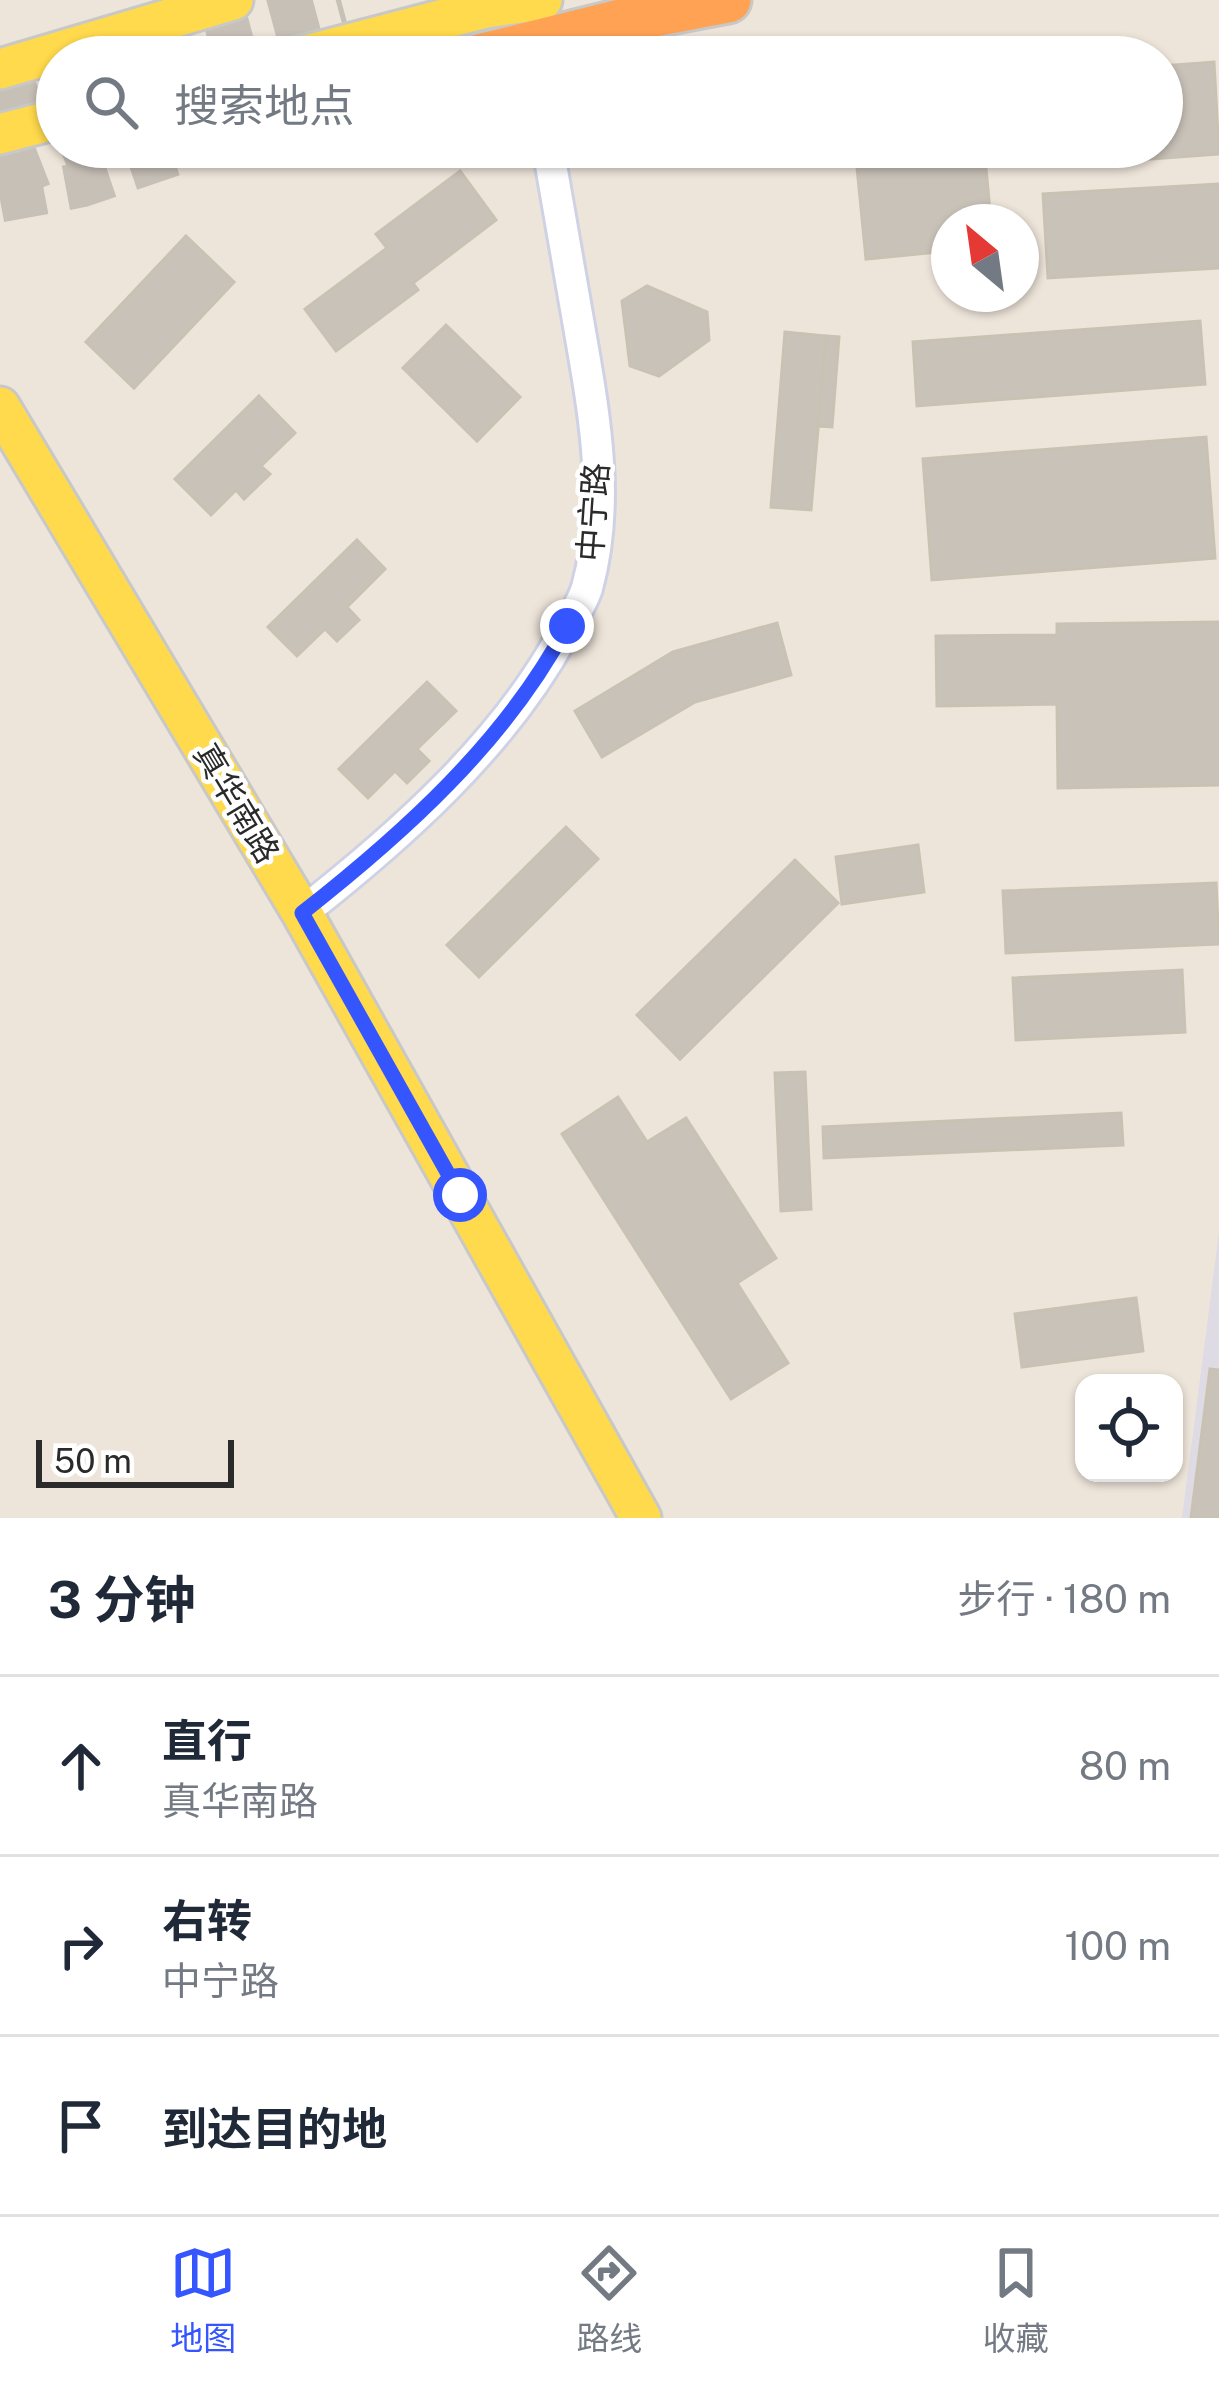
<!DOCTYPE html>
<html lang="zh">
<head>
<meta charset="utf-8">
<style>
	:root { --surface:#fff; --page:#f2f2f3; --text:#1f2937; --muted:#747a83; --line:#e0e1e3; --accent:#3555ff }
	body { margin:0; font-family:"Public Sans","Noto Sans SC",sans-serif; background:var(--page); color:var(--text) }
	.controls { position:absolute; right:36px; bottom:36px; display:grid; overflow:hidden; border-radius:24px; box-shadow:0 3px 9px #0004 }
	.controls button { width:108px; height:108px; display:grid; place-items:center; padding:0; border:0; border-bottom:3px solid var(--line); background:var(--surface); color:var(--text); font:60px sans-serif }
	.compass { position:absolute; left:931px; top:204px; width:108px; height:108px; border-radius:50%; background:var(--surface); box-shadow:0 3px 9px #0004; rotate:331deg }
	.scale { position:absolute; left:36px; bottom:30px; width:198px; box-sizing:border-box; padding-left:12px; border:6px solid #2a2a2a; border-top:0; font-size:33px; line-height:42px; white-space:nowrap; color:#2a2a2a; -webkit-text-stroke:9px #fff; paint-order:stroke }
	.stop { position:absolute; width:36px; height:36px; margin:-27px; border:9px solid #3555ff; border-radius:50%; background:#fff }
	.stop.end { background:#3555ff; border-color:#fff; box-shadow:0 3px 12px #0008 }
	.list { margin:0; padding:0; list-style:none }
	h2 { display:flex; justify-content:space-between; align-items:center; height:156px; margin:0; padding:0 48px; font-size:51px }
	h2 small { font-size:39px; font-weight:400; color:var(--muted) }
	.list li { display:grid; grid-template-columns:78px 1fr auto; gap:36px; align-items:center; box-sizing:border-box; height:180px; padding:0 48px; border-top:3px solid var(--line) }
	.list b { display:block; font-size:45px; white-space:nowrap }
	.list p { margin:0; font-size:39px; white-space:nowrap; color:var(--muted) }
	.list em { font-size:39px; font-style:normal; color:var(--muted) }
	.icon { flex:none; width:66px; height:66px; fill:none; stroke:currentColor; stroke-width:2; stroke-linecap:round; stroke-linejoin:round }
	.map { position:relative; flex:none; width:1219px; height:1518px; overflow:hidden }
	.search { position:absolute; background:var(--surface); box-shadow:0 3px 9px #0004; left:36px; right:36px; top:36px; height:132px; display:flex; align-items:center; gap:30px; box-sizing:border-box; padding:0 42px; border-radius:66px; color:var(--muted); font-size:45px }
	.sheet { height:696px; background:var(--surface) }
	nav { display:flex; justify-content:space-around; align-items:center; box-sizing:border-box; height:168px; border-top:3px solid var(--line); background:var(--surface); font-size:33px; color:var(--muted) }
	nav a { display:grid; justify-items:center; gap:6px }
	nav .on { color:var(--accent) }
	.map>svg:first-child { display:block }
</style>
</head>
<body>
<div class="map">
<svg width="1219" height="1518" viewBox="0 0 1219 1518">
	<rect width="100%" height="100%" fill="#eee5da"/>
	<path fill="#dedbe5" d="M1219 1232V1518H1182Z"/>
	<g fill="#c9c2b9" stroke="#c9c2b3" stroke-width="3">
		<path d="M1214 62 1219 154 1057 166 1056 147H1162V66Z"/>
		<path d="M855 147H984L991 222H949V251L866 259Z"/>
		<path d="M460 171 496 220 413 283 418 290 336 351 305 309 387 248 376 234Z"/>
		<path d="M1219 184V268L1048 278 1043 194Z"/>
		<path d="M186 236 234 282 134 388 86 342Z"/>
		<path d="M647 286 707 312 709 340 659 376 630 366 622 301Z"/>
		<path d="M1200 321 1205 384 917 406 913 342Z"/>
		<path d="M446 325 520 397 477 441 403 368Z"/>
		<path d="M785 332 826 336 811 510 771 507Z"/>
		<path d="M826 336 839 337 832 427 818 426Z"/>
		<path d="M259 396 295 433 261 466 270 474 244 499 236 490 211 515 175 479Z"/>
		<path d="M1206 437 1215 558 932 580 923 459Z"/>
		<path d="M357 540 385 569 347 607 359 620 337 641 325 629 297 656 268 627Z"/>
		<path d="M1219 622V785L1058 788 1057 704 937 706 936 636 1057 635V624Z"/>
		<path d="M777 623 791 675 695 702 602 757 575 711 673 652Z"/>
		<path d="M427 682 456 711 417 749 429 761 407 783 395 771 368 798 339 769Z"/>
		<path d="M566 827 598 859 479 977 447 945Z"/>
		<path d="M918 845 924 892 842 904 836 857Z"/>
		<path d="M795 860 838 903 680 1059 637 1015Z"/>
		<path d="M1216 883 1219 944 1006 953 1003 891Z"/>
		<path d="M1182 970 1185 1032 1016 1040 1013 978Z"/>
		<path d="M805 1072 811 1209 781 1211 775 1073Z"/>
		<path d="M618 1097 647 1142 686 1118 776 1258 737 1283 788 1363 731 1399 562 1134Z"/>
		<path d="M1121 1113 1123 1145 824 1158 823 1127Z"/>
		<path d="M1136 1298 1143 1351 1022 1367 1015 1314Z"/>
		<path d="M1210 1369 1219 1370V1518H1191Z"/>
	</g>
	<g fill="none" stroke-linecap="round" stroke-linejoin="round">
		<g stroke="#c7c0b7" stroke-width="45" stroke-dasharray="45 22" stroke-linecap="butt">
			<path d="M143 57 174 45 341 0"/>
			<path d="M0 114 57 92"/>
			<path d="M0 180 84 147"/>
			<path d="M0 200 81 185 193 147"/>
		</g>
		<g stroke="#cfd2e4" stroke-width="36">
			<path id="minor" d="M302 913C399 837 503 745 562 636 570 621 582 604 587 588 611 501 594 413 579 326 569 267 558 207 548 147"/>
		</g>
		<g stroke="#c8c8c8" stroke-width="45">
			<g id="major">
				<path d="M299 57 486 8 542 0"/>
				<path d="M0 69 233 0"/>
				<path d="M0 134 57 119"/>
				<path d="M0 407 302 913 641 1518"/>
			</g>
		</g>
		<g stroke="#c8c8c8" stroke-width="51">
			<path id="highway" d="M479 57 649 15 728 0"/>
		</g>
		<use href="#minor" stroke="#fff" stroke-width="30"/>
		<use href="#major" stroke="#ffda4d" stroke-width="39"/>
		<use href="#highway" stroke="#ffa253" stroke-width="45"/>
	</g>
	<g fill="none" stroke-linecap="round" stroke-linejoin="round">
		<path stroke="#3555ff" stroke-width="15" d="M460 1195 302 913C404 833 506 741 567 626"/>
	</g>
	<g text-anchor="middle" stroke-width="9" stroke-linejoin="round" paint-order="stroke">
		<g font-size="33" fill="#2a2a2a" stroke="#fff">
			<text transform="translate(593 512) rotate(-86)" y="12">中宁路</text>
			<text transform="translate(237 803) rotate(59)" y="12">真华南路</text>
		</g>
	</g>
</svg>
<div class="controls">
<button><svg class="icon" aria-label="locate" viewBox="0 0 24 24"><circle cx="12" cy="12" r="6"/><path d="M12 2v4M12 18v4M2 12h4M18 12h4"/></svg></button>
</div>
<svg class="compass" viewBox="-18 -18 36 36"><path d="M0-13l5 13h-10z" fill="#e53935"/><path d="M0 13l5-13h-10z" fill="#747a83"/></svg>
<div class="scale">50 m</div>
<div class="stop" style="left:460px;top:1195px"></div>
<div class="stop end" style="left:567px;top:626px"></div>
<div class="search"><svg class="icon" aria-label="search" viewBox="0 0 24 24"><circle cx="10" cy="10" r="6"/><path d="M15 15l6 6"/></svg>搜索地点</div>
</div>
<section class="sheet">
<h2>3 分钟<small>步行 · 180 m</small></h2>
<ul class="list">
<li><svg class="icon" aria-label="ahead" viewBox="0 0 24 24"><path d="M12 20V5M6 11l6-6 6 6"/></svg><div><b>直行</b><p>真华南路</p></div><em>80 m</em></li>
<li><svg class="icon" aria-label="right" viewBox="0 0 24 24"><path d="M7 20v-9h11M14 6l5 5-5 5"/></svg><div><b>右转</b><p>中宁路</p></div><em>100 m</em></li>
<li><svg class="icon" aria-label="arrive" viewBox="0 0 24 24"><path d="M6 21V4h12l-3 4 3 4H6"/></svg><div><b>到达目的地</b></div></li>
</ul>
</section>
<nav>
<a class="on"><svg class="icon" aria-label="map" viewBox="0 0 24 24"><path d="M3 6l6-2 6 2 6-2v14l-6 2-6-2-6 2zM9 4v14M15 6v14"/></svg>地图</a>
<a><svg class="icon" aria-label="directions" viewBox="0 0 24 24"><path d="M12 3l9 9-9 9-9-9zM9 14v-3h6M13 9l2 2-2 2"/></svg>路线</a>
<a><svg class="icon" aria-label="saved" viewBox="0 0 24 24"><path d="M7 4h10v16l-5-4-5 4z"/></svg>收藏</a>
</nav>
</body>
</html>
